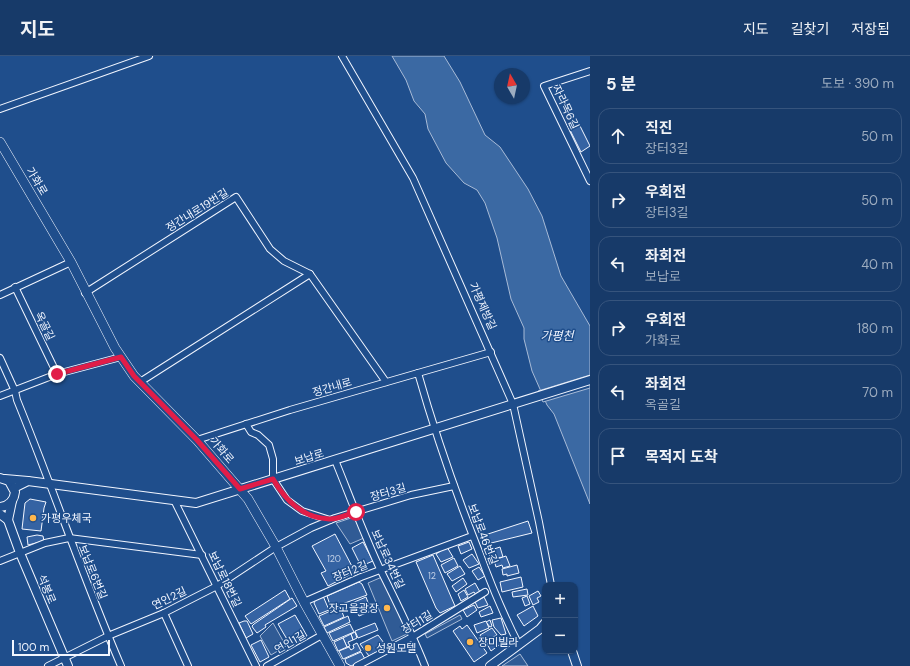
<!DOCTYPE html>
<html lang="ko">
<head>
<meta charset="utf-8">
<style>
	:root { --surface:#173a69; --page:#20416f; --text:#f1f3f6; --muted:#9eadc0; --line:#36547d }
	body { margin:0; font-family:"DM Sans","Noto Sans KR",sans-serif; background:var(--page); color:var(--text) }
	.controls { position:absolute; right:12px; bottom:12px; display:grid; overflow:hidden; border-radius:8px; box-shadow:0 1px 3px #0004 }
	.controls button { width:36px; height:36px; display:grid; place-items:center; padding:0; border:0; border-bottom:1px solid var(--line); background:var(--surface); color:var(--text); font:20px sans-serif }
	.compass { position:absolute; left:494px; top:12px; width:36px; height:36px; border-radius:50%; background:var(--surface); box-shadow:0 1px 3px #0004; rotate:351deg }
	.scale { position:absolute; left:12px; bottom:10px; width:98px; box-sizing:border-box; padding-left:4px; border:2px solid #f2f6ff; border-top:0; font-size:11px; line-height:14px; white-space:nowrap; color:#f2f6ff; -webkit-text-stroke:3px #1f4e8c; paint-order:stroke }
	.stop { position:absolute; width:12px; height:12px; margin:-9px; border:3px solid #e11d48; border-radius:50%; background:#fff }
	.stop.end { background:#e11d48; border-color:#fff; box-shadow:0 1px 4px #0008 }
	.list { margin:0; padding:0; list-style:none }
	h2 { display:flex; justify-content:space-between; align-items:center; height:52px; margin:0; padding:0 16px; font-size:17px }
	h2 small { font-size:13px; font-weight:400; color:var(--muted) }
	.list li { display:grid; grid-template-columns:26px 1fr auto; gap:12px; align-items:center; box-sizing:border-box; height:56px; margin:0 8px 8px; padding:0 8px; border:1px solid var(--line); border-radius:12px }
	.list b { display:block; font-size:15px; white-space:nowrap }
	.list p { margin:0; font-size:13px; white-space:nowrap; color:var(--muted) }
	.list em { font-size:13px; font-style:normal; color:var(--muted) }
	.icon { flex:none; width:22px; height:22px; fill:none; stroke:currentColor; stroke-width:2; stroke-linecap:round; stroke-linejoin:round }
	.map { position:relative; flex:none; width:590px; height:610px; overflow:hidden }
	header { display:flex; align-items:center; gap:24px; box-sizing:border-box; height:56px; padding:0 20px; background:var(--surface); border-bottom:1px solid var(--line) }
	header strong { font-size:19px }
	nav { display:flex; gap:22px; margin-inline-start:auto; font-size:14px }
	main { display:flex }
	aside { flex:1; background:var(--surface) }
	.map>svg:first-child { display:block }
</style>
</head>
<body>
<header>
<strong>지도</strong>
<nav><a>지도</a><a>길찾기</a><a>저장됨</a></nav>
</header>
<main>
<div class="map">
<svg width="590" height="610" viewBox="0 0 590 610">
	<rect width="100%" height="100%" fill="#1f4e8c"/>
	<g fill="#305b95" stroke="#a8bbd7">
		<path d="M354 461 364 482 350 488 336 467Z"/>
		<path d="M382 521 409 577 392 585 368 527Z"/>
		<path d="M460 559 462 563 427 582 425 578Z"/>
		<path d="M273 567 286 590 271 599 260 580Z"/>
		<path d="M520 598 528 610H502Z"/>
	</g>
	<path fill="#3b69a3" stroke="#a8bbd7" d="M392 0H444L460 26 485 79 500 91 528 133 542 160 561 220 590 270V448L554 358 547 349 532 315 524 283V272L511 243 497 182 485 147 477 134 464 127 446 107 428 73 425 58 414 45 406 24Z"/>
	<path fill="#1f4e8c" stroke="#a8bbd7" d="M590 319V332L543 346 538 335Z"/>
	<g fill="#3563a3" stroke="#f2f6ff">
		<path d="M579 68 590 90 581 96 569 72Z"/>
		<path d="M30 443 46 446 44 452 41 475 22 473 25 447Z"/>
		<path d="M528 465 532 477 487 488 485 479Z"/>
		<path d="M335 478 355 516 328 530 321 517 326 515 312 490Z"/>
		<path d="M37 479 43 480 44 485 28 489 27 481Z"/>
		<path d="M363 486 373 505 361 510 352 492Z"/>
		<path d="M469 486 472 493 461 498 458 490Z"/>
		<path d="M447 491 453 501 441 506 436 498Z"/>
		<path d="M500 491 503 501 491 503 488 495Z"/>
		<path d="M472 498 479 508 469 512 463 504Z"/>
		<path d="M433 499 455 550 440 557 436 552 416 506Z"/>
		<path d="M506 500 510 510 503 512 502 509 496 511 494 504Z"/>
		<path d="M454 502 458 510 445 517 441 509Z"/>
		<path d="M517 509 519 517 507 520V518L503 519 502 513Z"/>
		<path d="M460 510 465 518 452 525 447 518Z"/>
		<path d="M479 511 485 520 478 524 472 515Z"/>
		<path d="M521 521 523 531 502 536 500 526Z"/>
		<path d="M463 522 467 528 456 536 452 530Z"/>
		<path d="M359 526 362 528 367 539 331 552 327 540Z"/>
		<path d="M475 527 480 536 476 539 474 536 468 539 465 533Z"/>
		<path d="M527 533 528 539 513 541 512 536Z"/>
		<path d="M285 534 290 543 251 568 245 560Z"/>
		<path d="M464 534 468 541 461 545 458 538Z"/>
		<path d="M538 535 541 540 537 542 539 546 533 549 529 540Z"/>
		<path d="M323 540 329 554 319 558 314 547 316 543Z"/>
		<path d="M527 540 530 548 525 550 522 542Z"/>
		<path d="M366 541 371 555 359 560 352 547Z"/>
		<path d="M484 541 488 549 478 552 475 546Z"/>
		<path d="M292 542 297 550 265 569 266 571 257 577 253 572 252 570 254 568Z"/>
		<path d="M474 549 477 554 467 561 463 554Z"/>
		<path d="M490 550 493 557 481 561 479 556Z"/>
		<path d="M533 550 538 560 524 570 517 559Z"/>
		<path d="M340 551 344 561 324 570 319 560Z"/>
		<path d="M295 559 307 580 289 592 286 586 288 585 278 568Z"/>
		<path d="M348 560 350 566 327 577 324 571Z"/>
		<path d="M501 562 506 578 501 579 494 571 492 564Z"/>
		<path d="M490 564 492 570 490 571 486 566Z"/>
		<path d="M244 565H247L253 578 246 582 239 567Z"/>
		<path d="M486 565 489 572 477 577 474 569Z"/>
		<path d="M375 567 378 574 358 582 355 575Z"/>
		<path d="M350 568 354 576 333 585 329 577Z"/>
		<path d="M467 569 487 597 474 606 453 575 460 570 462 573Z"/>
		<path d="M492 572 497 579 484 586 480 579Z"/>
		<path d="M355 576 357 582 353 584 351 578Z"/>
		<path d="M351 578 353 584 348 586 350 590 347 591 343 582Z"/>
		<path d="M378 579 384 587 382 588V593L369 600 360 588Z"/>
		<path d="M498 581 502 587 491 595 487 588Z"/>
		<path d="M343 582 347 591 338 595 334 586Z"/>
		<path d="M261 584 269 601 260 606 251 589Z"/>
		<path d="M357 587 361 595 343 603 339 595 349 591 351 594 354 592 353 589Z"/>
		<path d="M361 596 365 603 351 610 346 607 345 603Z"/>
	</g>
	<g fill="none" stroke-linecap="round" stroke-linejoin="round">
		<g stroke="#f2f6ff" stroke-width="8">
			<g id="street">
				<path d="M342 0 413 122 513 348 539 466 551 529"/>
				<path d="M590 15 544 30 590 125"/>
				<path d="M0 53 149 0"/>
				<path d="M15 231 57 318"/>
				<path d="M85 237 236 141 270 193 284 205 310 218 386 326"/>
				<path d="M0 239 71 206"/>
				<path d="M0 302 15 335 17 344C53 432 83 522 121 610"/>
				<path d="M418 317 491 296"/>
				<path d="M140 326 310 218"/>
				<path d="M0 340 57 318 121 301"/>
				<path d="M246 368 251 376 258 379 269 389 273 403V423L287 444 302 455 330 464"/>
				<path d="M197 384 290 354 418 317C435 377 455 435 478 493 490 526 503 558 519 589"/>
				<path d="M335 404C350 441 364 479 381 515 397 547 412 577 425 610"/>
				<path d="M174 444 256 610"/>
				<path d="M0 505 45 487 69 482 202 499"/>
				<path d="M304 546 361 521 472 480"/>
				<path d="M164 557 188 610"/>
				<path d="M48 610 108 580 164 557 217 530 276 491 311 472 335 462 411 439 454 430"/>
				<path d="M267 610 322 579"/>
				<path d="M357 610 414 580 485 536"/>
			</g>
		</g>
		<g stroke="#f2f6ff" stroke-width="10">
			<g id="secondary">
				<path d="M0 422 9 425 15 436C14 445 9 450 0 451"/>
				<path d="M5 423 28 425 14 432"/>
				<path d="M28 425 196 447 590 324"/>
				<path d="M0 458 8 464 12 445"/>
				<path d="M8 464 20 497 68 610"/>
				<path d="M572 595 577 610"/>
				<path d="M490 610 540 573 545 567"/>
			</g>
		</g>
		<g stroke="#f2f6ff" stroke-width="10">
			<path id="primary" d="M0 86 71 206 115 292 134 320 197 384 248 443 276 491 304 546 340 610"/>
		</g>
		<use href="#street" stroke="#1f4e8c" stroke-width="6"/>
		<use href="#secondary" stroke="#1f4e8c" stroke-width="8"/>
		<use href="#primary" stroke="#1f4e8c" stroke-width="9"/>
	</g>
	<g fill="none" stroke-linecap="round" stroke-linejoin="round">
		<path stroke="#e11d48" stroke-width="5" d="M57 318 121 301 134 320 197 384 240 433 273 423C285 444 303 462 329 463 336 464 348 458 356 456"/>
	</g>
	<g fill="#ffb74d" stroke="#1f4e8c" stroke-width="1.5">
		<circle cx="33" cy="462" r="4"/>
		<circle cx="387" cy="552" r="4"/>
		<circle cx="470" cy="586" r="4"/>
		<circle cx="368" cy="592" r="4"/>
	</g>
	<g text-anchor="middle" stroke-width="3" stroke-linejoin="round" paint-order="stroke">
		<g font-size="9" fill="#c3d1e8">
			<text x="334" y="506">120</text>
			<text x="432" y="523">12</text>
		</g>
		<g font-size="11" fill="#f2f6ff" stroke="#1f4e8c">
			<text transform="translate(566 51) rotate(65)" y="4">자라목6길</text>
			<text transform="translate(37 125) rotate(59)" y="4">가화로</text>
			<text transform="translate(197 154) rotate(-32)" y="4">정간내로19번길</text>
			<text transform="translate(483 250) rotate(66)" y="4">가평제방길</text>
			<text transform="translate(45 270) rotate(64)" y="4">옥골길</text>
			<text transform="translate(332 331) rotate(-16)" y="4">정간내로</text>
			<text transform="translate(222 394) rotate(49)" y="4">가화로</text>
			<text transform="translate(309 401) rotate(-17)" y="4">보납로</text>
			<text transform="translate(388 436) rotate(-16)" y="4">장터3길</text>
			<text transform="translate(483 478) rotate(69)" y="4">보납로46번길</text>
			<text transform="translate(388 503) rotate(65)" y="4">보납로34번길</text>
			<text transform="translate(350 515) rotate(-22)" y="4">장터2길</text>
			<text transform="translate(93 516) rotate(68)" y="4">보납로6번길</text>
			<text transform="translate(225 523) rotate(64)" y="4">보납로18번길</text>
			<text transform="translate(47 533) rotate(67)" y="4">석봉로</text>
			<text transform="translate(169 542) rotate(-26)" y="4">연인2길</text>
			<text transform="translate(417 566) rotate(-31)" y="4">장터1길</text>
			<text transform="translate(290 586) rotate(-30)" y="4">연인1길</text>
		</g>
		<g font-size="11" fill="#f2f6ff" stroke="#1f4e8c" text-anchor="start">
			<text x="41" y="466">가평우체국</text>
			<text x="379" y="556" text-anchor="end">잣고을광장</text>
			<text x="478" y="590">장미빌라</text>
			<text x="376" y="596">성원모텔</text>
		</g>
		<g font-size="12" font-style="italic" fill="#f2f6ff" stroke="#1f4e8c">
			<text x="557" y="284">가평천</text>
		</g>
	</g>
</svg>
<div class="controls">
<button>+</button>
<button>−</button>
</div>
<svg class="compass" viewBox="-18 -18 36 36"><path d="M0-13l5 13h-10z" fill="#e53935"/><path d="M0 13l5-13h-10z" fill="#9eadc0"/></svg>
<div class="scale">100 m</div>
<div class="stop" style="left:356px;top:456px"></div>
<div class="stop end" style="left:57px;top:318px"></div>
</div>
<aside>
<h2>5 분<small>도보 · 390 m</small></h2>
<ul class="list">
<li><svg class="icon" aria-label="ahead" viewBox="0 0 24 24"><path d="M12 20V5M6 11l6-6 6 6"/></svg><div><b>직진</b><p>장터3길</p></div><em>50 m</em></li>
<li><svg class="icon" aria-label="right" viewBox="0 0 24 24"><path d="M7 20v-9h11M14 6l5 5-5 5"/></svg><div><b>우회전</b><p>장터3길</p></div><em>50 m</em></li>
<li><svg class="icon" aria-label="left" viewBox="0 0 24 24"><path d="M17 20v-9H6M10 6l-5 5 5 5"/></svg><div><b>좌회전</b><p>보납로</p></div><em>40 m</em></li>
<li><svg class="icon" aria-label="right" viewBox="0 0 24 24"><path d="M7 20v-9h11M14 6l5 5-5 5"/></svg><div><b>우회전</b><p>가화로</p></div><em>180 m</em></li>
<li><svg class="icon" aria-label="left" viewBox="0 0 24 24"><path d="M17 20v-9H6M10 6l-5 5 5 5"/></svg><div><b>좌회전</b><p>옥골길</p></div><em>70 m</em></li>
<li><svg class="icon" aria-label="arrive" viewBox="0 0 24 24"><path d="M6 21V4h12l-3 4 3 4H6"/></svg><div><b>목적지 도착</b></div></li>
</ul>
</aside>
</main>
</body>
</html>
